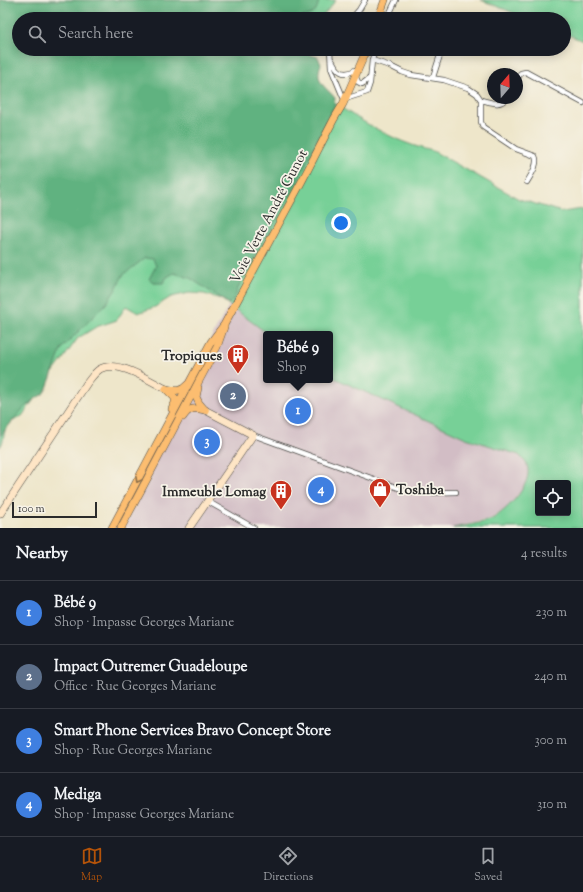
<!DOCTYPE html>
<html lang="en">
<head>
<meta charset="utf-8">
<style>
	:root { --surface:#171b24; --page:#242831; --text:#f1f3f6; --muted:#9ea1a6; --line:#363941; --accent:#b45309 }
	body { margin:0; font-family:"Sorts Mill Goudy",serif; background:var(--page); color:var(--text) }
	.controls { position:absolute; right:12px; bottom:12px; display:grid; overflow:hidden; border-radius:4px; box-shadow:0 2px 10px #0003 }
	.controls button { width:36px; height:36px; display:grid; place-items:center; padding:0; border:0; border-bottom:1px solid var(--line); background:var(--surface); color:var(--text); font:20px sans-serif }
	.compass { position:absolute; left:487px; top:68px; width:36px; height:36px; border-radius:50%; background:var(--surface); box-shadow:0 2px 10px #0003; rotate:19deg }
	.scale { position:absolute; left:12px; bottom:10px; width:85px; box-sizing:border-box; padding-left:4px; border:2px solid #2b2b2b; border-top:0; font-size:11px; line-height:14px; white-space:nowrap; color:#2b2b2b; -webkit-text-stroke:3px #f7f3e8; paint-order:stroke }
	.you { position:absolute; left:341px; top:223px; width:14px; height:14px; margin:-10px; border:3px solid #fff; border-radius:50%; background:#1a73e8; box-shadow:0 0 0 6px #1a73e833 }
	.badge { display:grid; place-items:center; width:26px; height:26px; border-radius:50%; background:var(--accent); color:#fff; font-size:13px; font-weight:700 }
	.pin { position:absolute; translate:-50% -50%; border:2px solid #fff; box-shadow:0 1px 4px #0006 }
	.popup { position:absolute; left:263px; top:331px; width:70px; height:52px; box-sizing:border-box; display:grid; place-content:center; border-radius:4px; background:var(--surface); filter:drop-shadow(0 1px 3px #0005); font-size:13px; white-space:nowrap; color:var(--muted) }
	.popup b { font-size:15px; color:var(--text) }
	.popup::after { content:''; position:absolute; left:50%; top:100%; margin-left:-8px; border:8px solid transparent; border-top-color:var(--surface) }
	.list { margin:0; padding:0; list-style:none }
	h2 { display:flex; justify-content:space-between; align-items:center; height:52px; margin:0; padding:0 16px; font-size:17px }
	h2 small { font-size:13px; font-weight:400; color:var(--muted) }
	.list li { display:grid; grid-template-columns:26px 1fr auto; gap:12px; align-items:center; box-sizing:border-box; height:64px; padding:0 16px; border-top:1px solid var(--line) }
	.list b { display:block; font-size:15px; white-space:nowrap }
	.list p { margin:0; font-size:13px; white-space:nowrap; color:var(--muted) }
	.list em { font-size:13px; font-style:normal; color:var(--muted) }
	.icon { flex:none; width:22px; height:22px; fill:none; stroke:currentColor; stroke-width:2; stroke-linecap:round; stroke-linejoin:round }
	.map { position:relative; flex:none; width:583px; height:528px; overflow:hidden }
	.search { position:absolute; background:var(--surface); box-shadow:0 2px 10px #0003; left:12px; right:12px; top:12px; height:44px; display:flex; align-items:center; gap:10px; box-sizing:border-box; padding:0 14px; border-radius:22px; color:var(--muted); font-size:15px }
	.sheet { height:308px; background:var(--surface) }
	nav { display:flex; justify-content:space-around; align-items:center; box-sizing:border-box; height:56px; border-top:1px solid var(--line); background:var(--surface); font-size:11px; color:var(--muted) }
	nav a { display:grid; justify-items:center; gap:2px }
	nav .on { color:var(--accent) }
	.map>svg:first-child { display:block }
</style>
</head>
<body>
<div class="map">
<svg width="583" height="528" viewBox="0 0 583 528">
	<rect width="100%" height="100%" fill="#f7f3e8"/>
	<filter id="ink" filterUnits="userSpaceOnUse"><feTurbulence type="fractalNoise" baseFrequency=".025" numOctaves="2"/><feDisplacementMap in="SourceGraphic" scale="8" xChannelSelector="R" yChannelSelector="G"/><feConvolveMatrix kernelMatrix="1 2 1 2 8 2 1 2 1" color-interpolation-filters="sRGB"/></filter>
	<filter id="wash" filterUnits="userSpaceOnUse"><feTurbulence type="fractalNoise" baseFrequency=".012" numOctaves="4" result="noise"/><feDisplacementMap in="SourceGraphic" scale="16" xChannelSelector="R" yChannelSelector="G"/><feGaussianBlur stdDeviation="0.9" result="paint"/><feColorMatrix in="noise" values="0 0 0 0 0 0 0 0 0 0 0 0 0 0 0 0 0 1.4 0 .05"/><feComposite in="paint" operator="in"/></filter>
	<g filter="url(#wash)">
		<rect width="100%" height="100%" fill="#eee6ca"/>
		<path fill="#d2bdc5" d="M229 305 268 334H266V380H330V376L466 438 519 455 525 461 528 467V476L525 486 508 507 491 519 453 528H108Z"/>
		<g fill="#77d097" stroke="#517e61" fill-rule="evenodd">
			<path d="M0 0H336L321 18 317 19H19V49L331 101C363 122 396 143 433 151L519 199 562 212 583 209V528H453C463 526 483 523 492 519 507 510 534 484 527 465 525 461 522 458 519 455L466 438 330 376V334H268L221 299 204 294 189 293 171 297 155 307 138 313 126 306 117 320 96 327 78 338 22 416C13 421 6 424 4 434 3 439 3 443 0 447ZM538 483H568V513H538Z"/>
			<path d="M481 0H583V41L564 33V19H529Z"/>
		</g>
		<path fill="#61b280" stroke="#466e56" d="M0 0H319C316 18 309 14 295 19H19V49H291L318 57 321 64C314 82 325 86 335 98L334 106 292 193 240 284 234 299 229 304 190 278 174 273 167 277 163 283H155L149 279 156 266 153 259 145 258 123 275 116 289 106 304 62 348 47 388 43 394 29 403 22 410 0 436Z"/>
	</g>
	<g filter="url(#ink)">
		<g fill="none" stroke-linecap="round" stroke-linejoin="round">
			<g stroke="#484743" stroke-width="6">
				<g id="street">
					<path d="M351 19 359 10 365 0"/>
					<path d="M387 19 396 0"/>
					<path d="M330 49 331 68 343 97"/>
					<path d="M332 60C337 71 343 77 355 70"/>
					<path d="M372 60 390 66 402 72 411 75 444 80 468 88 477 94 481 100C490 102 501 107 506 98"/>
					<path d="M356 77 358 82 362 84 370 78"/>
					<path d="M433 77 442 49"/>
					<path d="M517 79 521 73 526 72 583 103"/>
					<path d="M345 99 367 92 370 83 372 60 375 49"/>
					<path d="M481 100V122L483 127 516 149 535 156C539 164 531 175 527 182"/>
					<path d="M253 435 404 490 422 493 456 492"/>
					<path d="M207 501 254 528"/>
				</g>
			</g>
			<g stroke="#484743" stroke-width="8">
				<g id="secondary">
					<path d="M0 514 87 383C91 378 95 372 100 369 118 359 150 381 166 389"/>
					<path d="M189 528 253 435 205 410"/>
				</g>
			</g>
			<g stroke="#484743" stroke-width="8">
				<g id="primary">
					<path d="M378 19 385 0"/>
					<path d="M198 388 196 397 199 403 205 410"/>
					<path d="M166 389 175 398V403L172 409"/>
					<path d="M166 389C175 391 181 392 187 385"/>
					<path d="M183 417C189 407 195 408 205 410"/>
					<path d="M112 528 211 342 224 325 302 181 334 119 343 104 367 49"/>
					<path d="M121 528 217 347 224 327"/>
				</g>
			</g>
			<use href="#street" stroke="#fff" stroke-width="4.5"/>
			<use href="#secondary" stroke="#fee5c5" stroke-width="7"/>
			<use href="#primary" stroke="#fcbd6f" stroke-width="7"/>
		</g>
		<defs><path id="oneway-chevron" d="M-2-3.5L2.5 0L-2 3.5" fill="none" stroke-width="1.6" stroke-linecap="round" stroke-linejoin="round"/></defs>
		<use stroke="#896d4a" href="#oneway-chevron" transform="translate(138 480) rotate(118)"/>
	</g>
	<defs>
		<g id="building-pin" transform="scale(1.15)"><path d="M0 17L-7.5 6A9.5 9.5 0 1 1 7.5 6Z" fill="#c8321e" stroke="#f7f3e8"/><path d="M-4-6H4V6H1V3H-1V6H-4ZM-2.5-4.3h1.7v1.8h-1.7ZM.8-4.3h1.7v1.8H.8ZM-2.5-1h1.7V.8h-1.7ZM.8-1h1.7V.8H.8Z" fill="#fff"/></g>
		<g id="shop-pin" transform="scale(1.15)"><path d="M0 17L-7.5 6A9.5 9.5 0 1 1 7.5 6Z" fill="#c8321e" stroke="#f7f3e8"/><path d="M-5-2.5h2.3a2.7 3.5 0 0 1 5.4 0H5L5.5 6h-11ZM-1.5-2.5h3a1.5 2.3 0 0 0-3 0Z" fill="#fff"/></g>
	</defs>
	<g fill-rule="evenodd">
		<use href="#building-pin" x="238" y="355"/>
		<use href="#shop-pin" x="380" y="489"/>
		<use href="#building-pin" x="281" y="491"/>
	</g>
	<g text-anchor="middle" stroke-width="3.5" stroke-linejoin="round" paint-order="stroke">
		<g font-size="14" fill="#2b2b2b" stroke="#f7f3e8">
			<text transform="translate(268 216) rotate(-62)" y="5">Voie Verte André Gunot</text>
		</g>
		<g font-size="14" font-weight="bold" fill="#2b2b2b" stroke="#f7f3e8" text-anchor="end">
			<text x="222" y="360">Tropiques</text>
			<text x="396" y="494" text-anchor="start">Toshiba</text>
			<text x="266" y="496">Immeuble Lomag</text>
		</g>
	</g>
</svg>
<div class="controls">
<button><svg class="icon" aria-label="locate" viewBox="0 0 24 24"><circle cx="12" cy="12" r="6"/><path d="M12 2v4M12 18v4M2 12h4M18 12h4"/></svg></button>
</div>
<svg class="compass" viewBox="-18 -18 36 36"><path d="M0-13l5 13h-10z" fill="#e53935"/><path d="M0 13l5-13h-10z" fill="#9ea1a6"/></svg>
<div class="scale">100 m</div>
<div class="you"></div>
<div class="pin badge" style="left:298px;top:411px;background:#3f7fe0">1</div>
<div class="popup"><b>Bébé 9</b>Shop</div>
<div class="pin badge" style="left:233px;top:396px;background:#5c6f8a">2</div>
<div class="pin badge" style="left:207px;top:442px;background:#3f7fe0">3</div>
<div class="pin badge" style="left:321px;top:490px;background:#3f7fe0">4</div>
<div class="search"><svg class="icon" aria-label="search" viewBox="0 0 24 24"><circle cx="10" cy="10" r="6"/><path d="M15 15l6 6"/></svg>Search here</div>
</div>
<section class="sheet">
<h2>Nearby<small>4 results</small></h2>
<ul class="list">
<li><span class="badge" style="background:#3f7fe0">1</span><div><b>Bébé 9</b><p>Shop · Impasse Georges Mariane</p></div><em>230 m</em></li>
<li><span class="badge" style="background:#5c6f8a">2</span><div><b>Impact Outremer Guadeloupe</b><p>Office · Rue Georges Mariane</p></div><em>240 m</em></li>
<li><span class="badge" style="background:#3f7fe0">3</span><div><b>Smart Phone Services Bravo Concept Store</b><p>Shop · Rue Georges Mariane</p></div><em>300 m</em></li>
<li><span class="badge" style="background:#3f7fe0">4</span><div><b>Mediga</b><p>Shop · Impasse Georges Mariane</p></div><em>310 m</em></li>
</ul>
</section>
<nav>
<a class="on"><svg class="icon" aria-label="map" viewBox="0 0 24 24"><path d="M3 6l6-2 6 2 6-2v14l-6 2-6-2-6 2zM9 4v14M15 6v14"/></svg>Map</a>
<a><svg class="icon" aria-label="directions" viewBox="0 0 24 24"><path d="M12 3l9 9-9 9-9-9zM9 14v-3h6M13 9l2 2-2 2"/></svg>Directions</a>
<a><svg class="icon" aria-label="saved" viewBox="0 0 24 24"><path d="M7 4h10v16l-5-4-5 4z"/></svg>Saved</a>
</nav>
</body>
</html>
